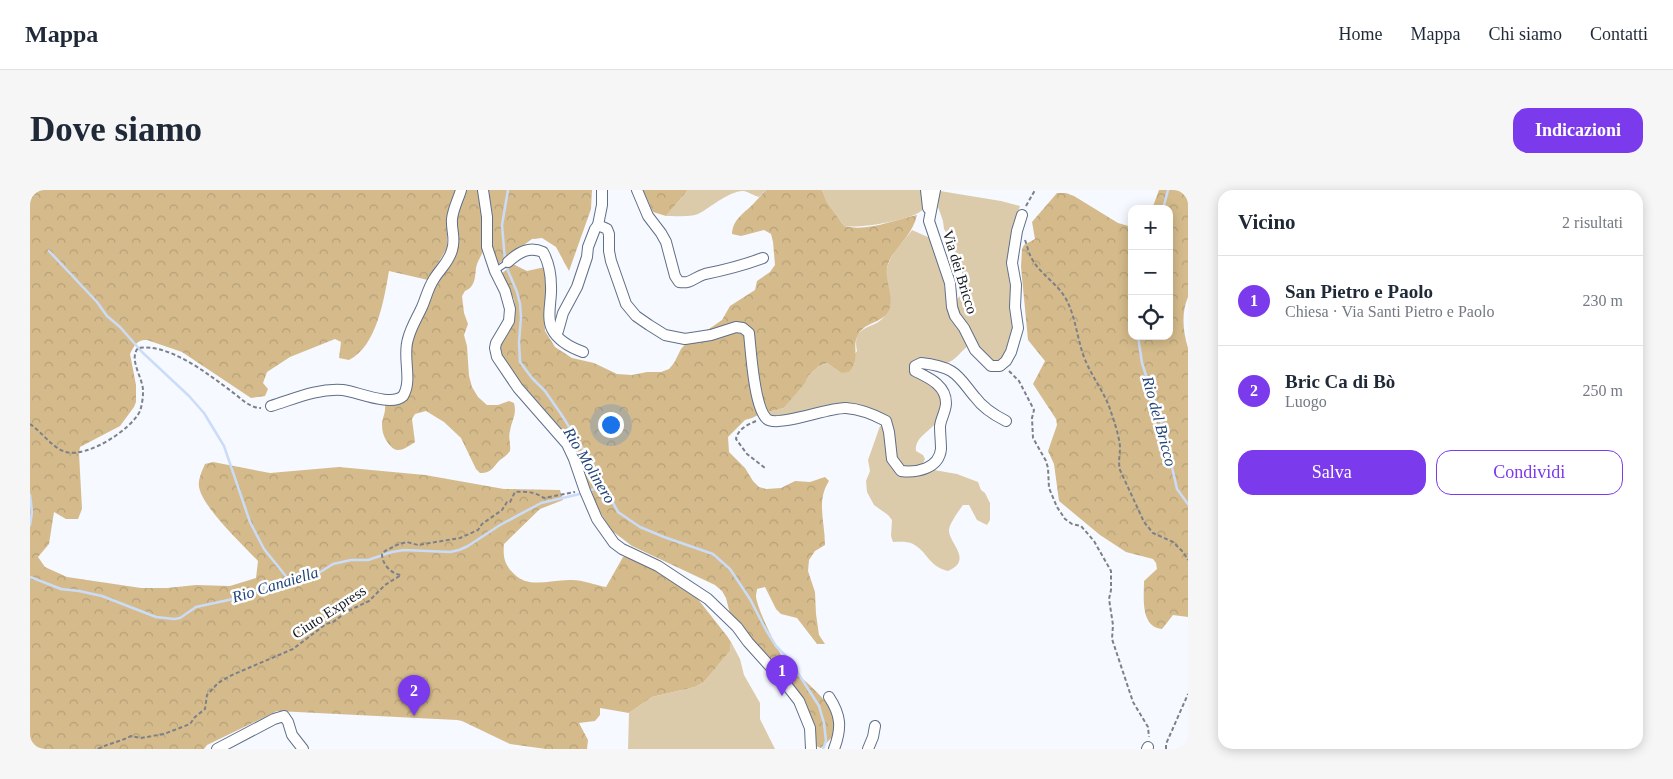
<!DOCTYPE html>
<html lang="it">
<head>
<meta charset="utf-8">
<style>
	:root { --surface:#fff; --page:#f6f6f7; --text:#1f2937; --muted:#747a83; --line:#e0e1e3; --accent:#7c3aed }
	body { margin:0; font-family:Georgia,serif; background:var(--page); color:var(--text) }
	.controls { position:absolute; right:15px; top:15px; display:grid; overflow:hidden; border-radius:10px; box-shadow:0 2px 12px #0003 }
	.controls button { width:45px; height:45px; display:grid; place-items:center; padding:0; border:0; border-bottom:1px solid var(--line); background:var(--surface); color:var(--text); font:25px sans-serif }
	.you { position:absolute; left:580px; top:234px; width:18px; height:18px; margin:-12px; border:4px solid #fff; border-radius:50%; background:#1a73e8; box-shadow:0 0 0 8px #1a73e833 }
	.badge { display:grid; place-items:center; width:32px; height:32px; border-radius:50%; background:var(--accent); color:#fff; font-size:16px; font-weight:700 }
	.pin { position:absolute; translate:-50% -41px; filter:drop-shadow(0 1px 2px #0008) }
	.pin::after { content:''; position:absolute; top:26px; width:18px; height:15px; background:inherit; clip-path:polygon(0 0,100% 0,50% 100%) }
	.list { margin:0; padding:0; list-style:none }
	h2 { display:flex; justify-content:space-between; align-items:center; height:65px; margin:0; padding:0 20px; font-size:21px }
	h2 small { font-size:16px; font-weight:400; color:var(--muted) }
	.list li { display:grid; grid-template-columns:32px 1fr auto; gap:15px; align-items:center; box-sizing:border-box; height:90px; padding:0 20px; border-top:1px solid var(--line) }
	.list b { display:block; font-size:19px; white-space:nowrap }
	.list p { margin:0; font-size:16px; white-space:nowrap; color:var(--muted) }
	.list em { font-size:16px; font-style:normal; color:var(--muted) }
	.actions { display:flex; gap:10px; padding:15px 20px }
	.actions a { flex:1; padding:11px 0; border:1px solid var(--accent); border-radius:15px; text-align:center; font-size:18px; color:var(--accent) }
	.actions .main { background:var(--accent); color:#fff }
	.icon { flex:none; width:28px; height:28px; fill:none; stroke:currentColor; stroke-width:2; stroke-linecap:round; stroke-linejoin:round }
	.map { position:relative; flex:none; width:1158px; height:559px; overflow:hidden; border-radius:15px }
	header { display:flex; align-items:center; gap:30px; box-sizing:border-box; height:70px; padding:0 25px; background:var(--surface); border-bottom:1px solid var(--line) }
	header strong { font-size:24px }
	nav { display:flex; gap:28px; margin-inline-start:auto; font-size:18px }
	.intro { display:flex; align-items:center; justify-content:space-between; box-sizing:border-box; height:120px; padding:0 30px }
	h1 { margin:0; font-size:35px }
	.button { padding:12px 22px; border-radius:15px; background:var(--accent); color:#fff; font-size:18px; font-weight:700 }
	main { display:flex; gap:30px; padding:0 30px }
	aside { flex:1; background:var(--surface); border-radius:15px; box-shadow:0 2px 12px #0003 }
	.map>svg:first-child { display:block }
</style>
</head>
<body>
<header>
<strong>Mappa</strong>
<nav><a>Home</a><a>Mappa</a><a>Chi siamo</a><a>Contatti</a></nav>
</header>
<div class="intro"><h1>Dove siamo</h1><a class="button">Indicazioni</a></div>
<main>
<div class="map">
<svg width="1158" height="559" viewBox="0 0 1158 559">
	<defs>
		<pattern id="forest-crowns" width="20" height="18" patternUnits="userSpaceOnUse" patternTransform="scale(1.25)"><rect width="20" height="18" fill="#d5bb8b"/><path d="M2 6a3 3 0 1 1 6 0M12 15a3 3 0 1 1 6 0" fill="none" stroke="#b6a078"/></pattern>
	</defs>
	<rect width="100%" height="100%" fill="#f6f9ff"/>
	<g fill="#dccbab">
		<path d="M658 0H736L729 7C724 6 719 2 714 1 700 0 680 18 668 24 662 27 644 26 636 26Z"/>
		<path d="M792 0H893C893 6 896 14 893 19 886 30 827 39 814 36L797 12Z"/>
		<path d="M910 1 971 11 990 16C983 38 981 71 981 94 981 110 986 128 982 144 981 150 977 156 975 162 970 172 966 173 956 169L928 126 926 110 932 104 934 97V89L922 52 914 39 913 31 908 17Z"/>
		<path d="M882 40 900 48 911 77 919 122 924 133 930 141 939 155C932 160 925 171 917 173 906 175 893 164 883 172L902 192 912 207C911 214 912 222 909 228 904 240 884 246 886 261L893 265 895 269C889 283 880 279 868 274L862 232 847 221 836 218 754 229 740 226 738 222 754 218 774 193 778 186 789 176 797 173 811 183 827 161C821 132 846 141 855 125 865 107 854 96 857 79 859 65 874 51 882 40Z"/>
		<path d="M850 236 854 237 858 270 866 284 870 285 904 280 927 284 948 292 951 300 955 303 960 313V330L957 335 947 330 939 315H933C930 319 919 334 919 340 918 352 944 370 918 381 898 376 897 361 883 354 877 351 869 352 863 352L861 346 862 330 858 325 844 315 837 302 836 291 840 281 838 270Z"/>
		<path d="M701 452 710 469 714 485 730 513V529L745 559H598L599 523 622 507 665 497 674 492 700 461Z"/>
	</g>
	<g fill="url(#forest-crowns)">
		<path d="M0 0H425L417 26V58L398 90 359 81C354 109 347 156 319 170L309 168 311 152 305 149 260 167 237 182 233 193 238 199 235 206 221 208 152 162 117 150C107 149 104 156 100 164L106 195V212L104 217 90 236 50 257 49 263 52 319 48 329H36L24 322 19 354 8 367 15 377 37 387 111 398H137L166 395 200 396 226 388 228 371C212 354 173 318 169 297 168 289 172 281 175 274L183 272 240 283 309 277 395 285 474 299 530 300 533 310 510 319 474 354C473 366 474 374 483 383 499 400 521 389 542 390 553 390 565 395 576 397L593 367H601L642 389 667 408 697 446 701 452 700 461 674 492 665 497 622 507 599 523 570 518V525L565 531 549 533 558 550 557 559H516L480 554 432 531 427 530 247 521 177 555 174 559H0Z"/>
		<path d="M435 0H450C452 20 455 40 453 60 452 66 447 71 446 78 445 88 445 97 435 101L432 106 434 123 438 134 434 145 437 156 439 186 442 197 448 207 457 215H468L479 211 484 213C487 225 482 229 480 241 478 247 481 254 480 261 477 265 474 267 470 270 463 277 462 283 450 283L446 279 431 248 414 232 396 221 385 224 382 229 385 252C372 261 365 265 356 250 353 245 352 240 352 235 352 228 356 223 355 215L369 213 378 159 401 102 416 78 424 34Z"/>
		<path d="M456 0H562L561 19 539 81 526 57 512 48 502 49 467 75 462 55Z"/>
		<path d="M613 0H658L636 26 623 22Z"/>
		<path d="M736 0H792L797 12 814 36C837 42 864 30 887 25 882 47 865 56 858 74 853 90 865 105 859 120 853 133 836 132 829 143 820 157 832 166 819 182L811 183 797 173 789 176 778 186 775 193 754 218 730 224 722 228 715 230 698 247 699 262 715 278 723 291 729 297 736 299 751 298 765 291 780 292 795 287 799 291C786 311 795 332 795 355L785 361 779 370 778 381 785 402 786 424 789 445 795 454H787L767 428 751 424 746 419 735 397 727 399C727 400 726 405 726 406 726 417 751 468 759 476 775 493 817 520 802 547 799 551 795 554 791 558L786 556 784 539 700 424 696 408 692 401 685 395 602 356 581 340 564 312 549 270 536 244 480 180 472 165 470 154 485 120 484 109 471 84 483 74 497 81 515 77 517 88 514 124 515 141 525 157 542 168 564 173 587 184 602 185 617 182H631L639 179 644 173 651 159 664 144 679 139 692 130 700 116 725 100 727 91 740 82 745 75 743 52 741 44 734 40 711 46 702 44C703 28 715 23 725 12 729 8 732 4 736 0Z"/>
		<path d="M1129 0H1158V107C1151 124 1153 141 1158 158V427L1143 425 1132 439C1110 437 1114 407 1114 391L1127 379 1126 373 1123 369 1096 362 1070 345 1029 311 1024 274 1018 261 1027 235 1026 229 1003 194 1015 171 998 150 991 77 992 59 994 55 1005 49 1002 32 1027 3H1036L1044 6 1088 33 1102 37V146H1139V19H1122Z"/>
	</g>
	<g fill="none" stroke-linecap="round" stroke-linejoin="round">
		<g stroke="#cbdcf8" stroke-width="2.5">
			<path d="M1133 19 1138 0"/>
			<path d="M19 61 67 112 77 126 90 137 112 162 159 206 174 223 194 256 220 332 234 359 259 390"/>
			<path d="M475 70 472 35 478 0"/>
			<path d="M476 76 487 102 490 114 491 127 489 152 490 172 502 188 515 201 531 224 558 267 588 322 610 337 634 347 683 364 700 379 720 409 736 440 746 456 759 469 789 516 794 533 796 551 793 559"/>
			<path d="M1108 146 1112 173 1133 238 1147 299 1158 314"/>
			<path d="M559 301 572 296"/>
			<path d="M0 305 2 322 0 335"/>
			<path d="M0 387 31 399 49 401 72 406 126 427 144 429 150 428 166 417 203 409 239 396 259 390 284 386 303 374 321 370H338L362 362 374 360 420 362 429 360 438 356 470 335 511 313 554 303"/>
		</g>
		<g stroke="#5f6f87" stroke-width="7">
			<path id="lane" d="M465 81 478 72"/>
		</g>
		<g stroke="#5f6f87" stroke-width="12">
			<g id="street">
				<path d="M453 0 457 27V57L465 81 475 101 480 119 479 131 466 153 465 158 467 167 488 198 537 254 544 269 555 301 567 329 584 353 592 359 628 376 678 409 707 437 718 452 755 493 769 511 780 538 781 559"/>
				<path d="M607 0 618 26 631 43 636 52 645 86 649 92C662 94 664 87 675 84 695 80 714 75 733 68"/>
				<path d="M896 0 898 18"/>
				<path d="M905 0 899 31 920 93 922 117 925 126 934 138 945 160 961 176H970L976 171 981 162 988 138 985 117 986 95 982 73 987 41 992 25"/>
				<path d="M568 35 577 39 579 44V61L581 71 596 114 606 126 619 135 635 145 655 149 681 145 706 137 713 138 719 143C721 161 724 218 737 229 747 238 799 217 816 218 830 219 843 224 856 231L859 242 862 269 871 281C886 283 909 279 911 259 911 252 910 244 910 236 911 228 916 221 916 213 916 195 899 188 885 181V176L891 173C901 174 912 176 921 181 931 187 937 198 945 207 953 218 964 225 976 231"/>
				<path d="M478 72C489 62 499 56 513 62 519 73 521 84 521 96 522 110 516 127 522 139 528 151 542 158 553 162"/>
				<path d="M525 143 528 141 533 123 547 97 557 67 558 57 565 39 568 35 572 15V0"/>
				<path d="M241 216C264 209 287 198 313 200 328 202 361 217 373 206 383 190 372 167 378 149 381 137 387 128 392 117 396 108 398 98 404 89 410 79 419 72 422 60 426 49 421 40 422 29 423 19 428 10 431 0"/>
				<path d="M799 507C811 525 812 538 804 559"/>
				<path d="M187 559 244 529 254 526 258 532 262 545 273 559"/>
				<path d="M838 559 843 547 845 536"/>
				<path d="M1117 559 1118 557"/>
			</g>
		</g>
		<g stroke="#7c8089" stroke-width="2" stroke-dasharray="4 2.5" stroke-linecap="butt">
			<path d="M996 16 1005 0"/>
			<path d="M995 50C997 55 998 61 1000 65 1008 84 1030 94 1038 113 1045 128 1047 145 1052 161 1058 182 1073 199 1080 219 1084 231 1089 245 1090 257 1090 265 1088 272 1090 280L1114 332 1123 343 1143 352 1153 362 1158 370"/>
			<path d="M979 181 989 191 1004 220 1002 228 1003 248 1016 271 1018 278 1019 298 1027 317 1035 329 1042 334 1051 336 1064 351 1081 381V400L1079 409 1083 435 1082 449 1103 512 1118 537 1119 547"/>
			<path d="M726 231C717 235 708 239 706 249L717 264 735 278"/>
			<path d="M0 234C12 242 22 258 36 262 57 268 101 240 110 221 112 215 113 208 113 202 114 189 98 170 108 158 139 153 178 184 201 201 211 208 219 218 231 218"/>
			<path d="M68 559C79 553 90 552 101 546L111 548 134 544 160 534 165 527 175 519 177 505 188 493 202 485 263 459 296 434 303 432 318 421 339 411 355 395 371 385C361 384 352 374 352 364L355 361 369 354 377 352 388 355 430 348 448 340 452 334 472 320 477 312H480L485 302C494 301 506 302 514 308L545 302"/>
			<path d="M1136 559V554L1158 504"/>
		</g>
		<use href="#lane" stroke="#fff" stroke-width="5"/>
		<use href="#street" stroke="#fff" stroke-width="10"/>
	</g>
	<g text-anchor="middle" stroke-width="5" stroke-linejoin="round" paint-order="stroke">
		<g font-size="15" fill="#111721" stroke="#fff">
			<text transform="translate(930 82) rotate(73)" y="5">Via dei Bricco</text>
			<text transform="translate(299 422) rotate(-33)" y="5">Ciuto Express</text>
		</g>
		<g font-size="16" font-style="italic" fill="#214379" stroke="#fff">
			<text transform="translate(1130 231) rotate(75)" y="6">Rio del Bricco</text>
			<text transform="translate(560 275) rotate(59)" y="6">Rio Molinero</text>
			<text transform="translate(245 394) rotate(-17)" y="6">Rio Canaiella</text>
		</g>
	</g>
</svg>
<div class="controls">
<button>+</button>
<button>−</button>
<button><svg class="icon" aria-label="locate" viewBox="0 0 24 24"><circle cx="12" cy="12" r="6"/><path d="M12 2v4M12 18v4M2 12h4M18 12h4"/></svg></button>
</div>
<div class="you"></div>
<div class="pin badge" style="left:752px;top:506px">1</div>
<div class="pin badge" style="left:384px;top:526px">2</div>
</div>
<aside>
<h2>Vicino<small>2 risultati</small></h2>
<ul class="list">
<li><span class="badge">1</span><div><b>San Pietro e Paolo</b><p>Chiesa · Via Santi Pietro e Paolo</p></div><em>230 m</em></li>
<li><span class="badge">2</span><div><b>Bric Ca di Bò</b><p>Luogo</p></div><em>250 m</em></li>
</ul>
<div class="actions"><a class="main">Salva</a><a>Condividi</a></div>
</aside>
</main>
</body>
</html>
